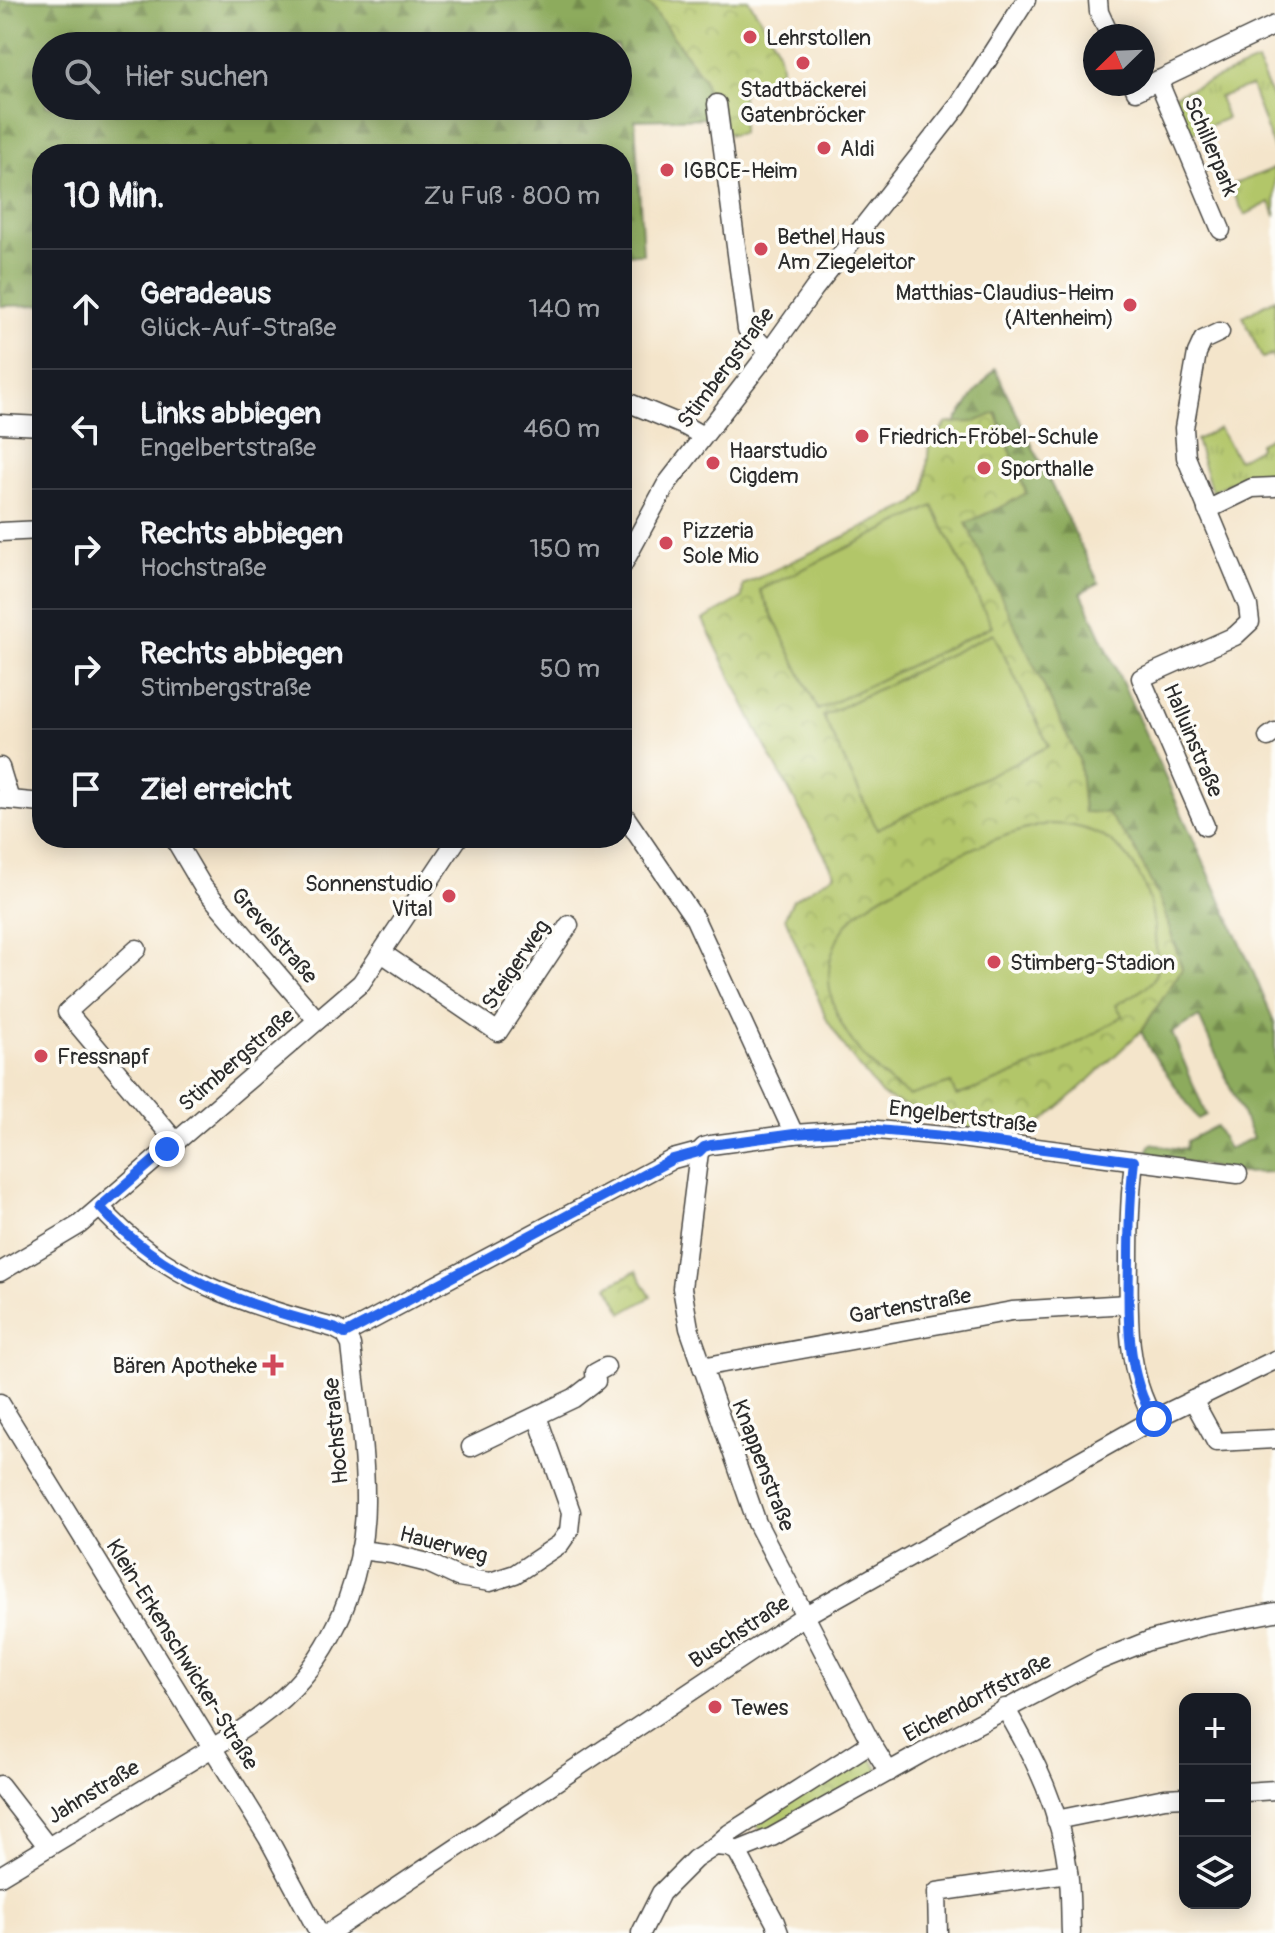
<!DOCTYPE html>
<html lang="de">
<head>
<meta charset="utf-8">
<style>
	:root { --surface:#171b24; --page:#242831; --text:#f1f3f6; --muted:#9ea1a6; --line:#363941 }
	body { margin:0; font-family:Pangolin,sans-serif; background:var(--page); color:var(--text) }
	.controls { position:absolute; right:24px; bottom:24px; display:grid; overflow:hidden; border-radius:16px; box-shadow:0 4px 20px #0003 }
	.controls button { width:72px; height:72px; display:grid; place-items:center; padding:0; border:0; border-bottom:2px solid var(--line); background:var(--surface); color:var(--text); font:40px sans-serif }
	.compass { position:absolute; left:1083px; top:24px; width:72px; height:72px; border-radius:50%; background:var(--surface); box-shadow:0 4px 20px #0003; rotate:247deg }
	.stop { position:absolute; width:24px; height:24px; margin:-18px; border:6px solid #2563eb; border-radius:50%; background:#fff }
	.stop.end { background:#2563eb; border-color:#fff; box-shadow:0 2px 8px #0008 }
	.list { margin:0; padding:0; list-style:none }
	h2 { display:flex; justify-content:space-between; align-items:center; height:104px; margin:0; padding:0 32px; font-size:34px }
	h2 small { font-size:26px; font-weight:400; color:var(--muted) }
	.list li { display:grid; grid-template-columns:52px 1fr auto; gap:24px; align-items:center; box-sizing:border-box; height:120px; padding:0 32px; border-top:2px solid var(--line) }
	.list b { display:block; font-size:30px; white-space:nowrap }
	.list p { margin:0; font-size:26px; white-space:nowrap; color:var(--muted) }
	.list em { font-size:26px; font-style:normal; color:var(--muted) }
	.icon { flex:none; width:44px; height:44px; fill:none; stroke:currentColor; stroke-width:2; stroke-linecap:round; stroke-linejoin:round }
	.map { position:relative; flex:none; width:1275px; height:1933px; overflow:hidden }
	.search { position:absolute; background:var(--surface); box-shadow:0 4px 20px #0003; left:32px; top:32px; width:600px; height:88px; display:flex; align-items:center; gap:20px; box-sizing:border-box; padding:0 28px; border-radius:44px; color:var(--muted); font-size:30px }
	.panel { position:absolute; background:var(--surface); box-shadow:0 4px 20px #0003; left:32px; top:144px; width:600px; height:704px; border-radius:32px }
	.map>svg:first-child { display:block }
</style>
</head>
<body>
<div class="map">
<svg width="1275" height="1933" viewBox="0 0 1275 1933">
	<defs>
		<pattern id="grass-tufts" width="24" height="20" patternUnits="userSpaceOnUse" patternTransform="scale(2)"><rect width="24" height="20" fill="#b2c669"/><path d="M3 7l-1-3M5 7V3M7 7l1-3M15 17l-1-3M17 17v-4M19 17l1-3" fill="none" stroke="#99aa5b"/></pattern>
		<pattern id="forest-firs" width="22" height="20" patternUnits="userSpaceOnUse" patternTransform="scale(2)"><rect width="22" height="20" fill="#8dab5d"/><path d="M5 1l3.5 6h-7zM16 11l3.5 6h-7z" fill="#738b4d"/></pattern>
		<pattern id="park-crowns" width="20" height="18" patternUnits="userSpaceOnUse" patternTransform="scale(2)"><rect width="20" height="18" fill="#b2c669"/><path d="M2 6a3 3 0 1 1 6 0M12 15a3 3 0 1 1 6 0" fill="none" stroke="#99aa5b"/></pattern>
	</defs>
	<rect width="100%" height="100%" fill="#fdfcf7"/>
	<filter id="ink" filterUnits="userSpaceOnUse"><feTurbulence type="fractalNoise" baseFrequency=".0125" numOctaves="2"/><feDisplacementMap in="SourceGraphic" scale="16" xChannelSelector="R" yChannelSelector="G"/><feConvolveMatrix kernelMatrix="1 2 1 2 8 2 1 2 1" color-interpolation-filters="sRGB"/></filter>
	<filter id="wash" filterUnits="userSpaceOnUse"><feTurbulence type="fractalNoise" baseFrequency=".006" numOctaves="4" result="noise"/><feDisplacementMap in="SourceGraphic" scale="32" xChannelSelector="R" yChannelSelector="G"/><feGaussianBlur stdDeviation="1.8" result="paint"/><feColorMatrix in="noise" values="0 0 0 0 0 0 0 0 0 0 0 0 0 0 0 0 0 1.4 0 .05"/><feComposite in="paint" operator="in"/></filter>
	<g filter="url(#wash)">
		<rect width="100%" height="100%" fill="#f4e5cb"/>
		<g fill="url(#grass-tufts)" stroke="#6e784a" stroke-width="2">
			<path d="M1257 62 1275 104V152L1251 86 1219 97 1227 118 1188 135 1172 96Z"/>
			<path d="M1275 168V216L1270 202 1245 215 1229 186Z"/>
			<path d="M1275 299V361L1272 355 1262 358 1243 316Z"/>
			<path d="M1219 428 1238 460 1259 448V443L1275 435V473L1246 474 1212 492 1196 440Z"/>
		</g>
		<g fill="url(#forest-firs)" stroke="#5c6b44" stroke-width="2" fill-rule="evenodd">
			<path d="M0 0H637L651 6 704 79 711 118 635 120 643 254H622V154H42V305L0 306ZM46 46H618V106H46Z"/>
			<path d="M995 369 1099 583 1081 592 1249 962 1275 1024V1172L1240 1173 1146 1154 1151 1144 1186 1150 1187 1141 1216 1126 1228 1149 1253 1138 1199 1017 1172 1033 1206 1115 1198 1119 1149 1048 1141 1031 1182 969 1162 905 1084 812 1079 760 965 523 1003 506 1026 492 997 414 975 422 954 424 977 390Z"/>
		</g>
		<g fill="url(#park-crowns)" stroke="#6e784a" stroke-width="2">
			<path d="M637 0H748C760 17 783 49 781 70L742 93V133L730 135V133L725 134 709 106 704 79 651 6Z"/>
			<path d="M996 413 1026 493 1003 506 966 523 1079 760 1084 812 1107 813 1134 847 1162 905 1182 969 1141 1031 1084 1085 1044 1120 1035 1125 1019 1128 989 1117 982 1130 961 1128 954 1118 914 1110 882 1095 847 1051 827 1020 785 917 793 900 835 874 764 744 703 620 742 598 743 585 915 503 925 491 929 444 947 423 975 422Z"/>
			<path d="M636 1271 651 1297 623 1313 608 1286Z"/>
			<path d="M868 1752 879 1771 764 1835 755 1822Z"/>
		</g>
		<g fill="#b2c669" stroke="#6e784a" stroke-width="2">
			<path d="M933 506 992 626 818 710 760 590Z"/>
			<path d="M993 633 1049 746 877 829 823 716Z"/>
			<path d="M1048 824C1118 823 1151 872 1155 937 1156 950 1160 969 1153 980 1145 991 1127 998 1116 1005L1123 1016C1071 1050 1014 1076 956 1096L951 1083 909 1096C854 1060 799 987 848 923 863 905 883 896 902 884 947 859 997 834 1048 824Z"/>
		</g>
	</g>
	<g filter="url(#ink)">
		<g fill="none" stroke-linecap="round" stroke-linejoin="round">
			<g stroke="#494743" stroke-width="21">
				<g id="minor">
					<path d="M1098 0 1099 12 1110 36"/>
					<path d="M1158 80 1221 230"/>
					<path d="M1133 84 1136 91 1275 25"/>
					<path d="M717 104 747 329 769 352"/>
					<path d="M622 400 685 426 703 436"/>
					<path d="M0 424 42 426"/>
					<path d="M1207 510 1252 488 1275 487"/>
					<path d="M0 532 42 530"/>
					<path d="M622 566 666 485 769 352 814 289 958 106 1026 0"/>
					<path d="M1268 737 1275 732"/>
					<path d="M0 767 10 800"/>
					<path d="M0 799 42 803"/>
					<path d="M622 812 695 919 794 1134"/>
					<path d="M1205 826 1141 678 1235 636 1250 622 1248 606 1186 457 1184 428 1197 353 1203 340 1220 332"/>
					<path d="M174 838 203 887 317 1020"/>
					<path d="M137 949 67 1012 176 1142"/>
					<path d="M382 953 498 1032 569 925"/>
					<path d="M699 1152 682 1288 689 1328 757 1523 871 1743 889 1772"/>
					<path d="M1134 1161C1130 1194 1129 1227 1129 1261 1128 1311 1126 1375 1154 1419"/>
					<path d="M0 1272 79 1225 361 983 458 838"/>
					<path d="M345 1334 673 1159 699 1152 704 1147 711 1145 794 1134 866 1129 944 1136 1238 1174"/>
					<path d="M702 1367 1012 1311 1128 1304"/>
					<path d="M1193 1400 1216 1442 1275 1439"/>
					<path d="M0 1403 268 1838 319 1933"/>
					<path d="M471 1447 574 1398 596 1381 595 1373 606 1367"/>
					<path d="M360 1550 392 1554 428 1563 458 1577 490 1582 515 1574 560 1544 569 1531 571 1512 537 1416"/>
					<path d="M1005 1708C1035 1758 1061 1812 1068 1871 1071 1891 1070 1912 1071 1933"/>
					<path d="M0 1785 48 1847"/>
					<path d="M1245 1792 1275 1790"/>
					<path d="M1056 1820 1165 1798 1185 1797"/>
					<path d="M715 1846 730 1833 871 1743"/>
					<path d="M737 1851 775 1922 779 1933"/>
					<path d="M0 1876 232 1736C254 1722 276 1706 294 1687 341 1638 366 1565 365 1497 365 1447 356 1395 351 1345L345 1334 334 1328C245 1305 163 1279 100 1207"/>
					<path d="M329 1933 804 1616 1154 1419 1275 1360"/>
					<path d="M641 1933 661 1893 695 1859 715 1846 728 1847 737 1851 772 1837 922 1753 1098 1661 1148 1641 1203 1626 1275 1612"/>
					<path d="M938 1933 937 1892 1068 1873"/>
				</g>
			</g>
			<use href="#minor" stroke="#fff" stroke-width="18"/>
		</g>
	</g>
	<g fill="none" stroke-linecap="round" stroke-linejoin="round" filter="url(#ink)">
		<path stroke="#2563eb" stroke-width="10" d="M167 1149 100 1207C164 1280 244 1304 334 1328L345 1334 673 1159 699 1152 704 1147 711 1145 794 1134 866 1129 944 1136 1134 1161C1130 1194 1129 1227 1129 1261 1128 1312 1125 1374 1154 1419"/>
	</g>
	<g fill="#d1495b" stroke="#fdfcf7" stroke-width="3">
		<circle cx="750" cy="37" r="8"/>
		<circle cx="803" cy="63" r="8"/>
		<circle cx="824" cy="148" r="8"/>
		<circle cx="667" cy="170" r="8"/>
		<circle cx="761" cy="249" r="8"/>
		<circle cx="1130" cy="305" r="8"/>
		<circle cx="862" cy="436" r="8"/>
		<circle cx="713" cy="463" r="8"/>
		<circle cx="984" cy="468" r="8"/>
		<circle cx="666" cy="543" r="8"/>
		<circle cx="449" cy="896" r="8"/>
		<circle cx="994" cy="962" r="8"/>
		<circle cx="41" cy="1056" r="8"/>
		<path d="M269 1353h8v8h8v8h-8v8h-8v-8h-8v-8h8z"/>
		<circle cx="715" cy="1707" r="8"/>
	</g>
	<g text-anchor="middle" stroke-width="7" stroke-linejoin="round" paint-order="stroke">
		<g font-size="22" fill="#2b2b2b" stroke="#fdfcf7" text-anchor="start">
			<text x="766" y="45">Lehrstollen</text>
			<text x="803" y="97" text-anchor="middle">Stadtbäckerei<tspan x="803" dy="25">Gatenbröcker</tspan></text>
			<text x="840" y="156">Aldi</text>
			<text x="683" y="178">IGBCE-Heim</text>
			<text x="777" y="244">Bethel Haus<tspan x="777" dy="25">Am Ziegeleitor</tspan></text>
			<text x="1114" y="300" text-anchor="end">Matthias-Claudius-Heim<tspan x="1114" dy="25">(Altenheim)</tspan></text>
			<text x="878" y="444">Friedrich-Fröbel-Schule</text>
			<text x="729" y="458">Haarstudio<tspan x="729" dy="25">Cigdem</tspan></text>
			<text x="1000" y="476">Sporthalle</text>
			<text x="682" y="538">Pizzeria<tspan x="682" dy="25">Sole Mio</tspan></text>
			<text x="433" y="891" text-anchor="end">Sonnenstudio<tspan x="433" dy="25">Vital</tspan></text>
			<text x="1010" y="970">Stimberg-Stadion</text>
			<text x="57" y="1064">Fressnapf</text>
			<text x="257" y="1373" text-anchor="end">Bären Apotheke</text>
			<text x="731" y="1715">Tewes</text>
		</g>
		<g font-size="22" fill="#2b2b2b" stroke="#fdfcf7">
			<text transform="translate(1212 146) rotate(67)" y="8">Schillerpark</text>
			<text transform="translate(725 367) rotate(-53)" y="8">Stimbergstraße</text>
			<text transform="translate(1194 740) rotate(67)" y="8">Halluinstraße</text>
			<text transform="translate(275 935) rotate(49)" y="8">Grevelstraße</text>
			<text transform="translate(515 964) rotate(-56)" y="8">Steigerweg</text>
			<text transform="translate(236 1059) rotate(-41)" y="8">Stimbergstraße</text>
			<text transform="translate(963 1116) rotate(7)" y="8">Engelbertstraße</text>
			<text transform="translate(910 1305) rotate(-10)" y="8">Gartenstraße</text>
			<text transform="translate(335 1431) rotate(-95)" y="8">Hochstraße</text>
			<text transform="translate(764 1465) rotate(69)" y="8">Knappenstraße</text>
			<text transform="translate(444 1544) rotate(15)" y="8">Hauerweg</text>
			<text transform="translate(739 1631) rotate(-33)" y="8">Buschstraße</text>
			<text transform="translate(183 1654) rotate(58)" y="8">Klein-Erkenschwicker-Straße</text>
			<text transform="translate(977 1697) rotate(-28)" y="8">Eichendorffstraße</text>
			<text transform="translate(93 1791) rotate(-31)" y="8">Jahnstraße</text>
		</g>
	</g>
</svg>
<div class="controls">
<button>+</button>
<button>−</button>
<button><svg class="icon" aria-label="layers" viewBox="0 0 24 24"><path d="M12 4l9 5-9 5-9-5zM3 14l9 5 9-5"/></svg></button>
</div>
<svg class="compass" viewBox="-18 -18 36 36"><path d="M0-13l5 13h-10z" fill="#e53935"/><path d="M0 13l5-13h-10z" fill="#9ea1a6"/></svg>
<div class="stop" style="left:1154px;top:1419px"></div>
<div class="stop end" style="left:167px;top:1149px"></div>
<div class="search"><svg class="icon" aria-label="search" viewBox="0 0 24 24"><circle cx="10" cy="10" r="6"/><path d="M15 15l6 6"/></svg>Hier suchen</div>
<section class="panel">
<h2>10 Min.<small>Zu Fuß · 800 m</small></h2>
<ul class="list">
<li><svg class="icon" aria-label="ahead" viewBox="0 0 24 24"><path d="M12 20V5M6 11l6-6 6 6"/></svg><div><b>Geradeaus</b><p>Glück-Auf-Straße</p></div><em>140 m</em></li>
<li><svg class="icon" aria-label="left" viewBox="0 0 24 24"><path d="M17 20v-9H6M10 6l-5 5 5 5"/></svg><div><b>Links abbiegen</b><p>Engelbertstraße</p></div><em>460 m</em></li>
<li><svg class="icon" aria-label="right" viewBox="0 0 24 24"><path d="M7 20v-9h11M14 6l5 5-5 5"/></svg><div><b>Rechts abbiegen</b><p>Hochstraße</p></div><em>150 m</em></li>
<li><svg class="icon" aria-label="right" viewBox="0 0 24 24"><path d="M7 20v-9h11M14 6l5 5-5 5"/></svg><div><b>Rechts abbiegen</b><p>Stimbergstraße</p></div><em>50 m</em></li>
<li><svg class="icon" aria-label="arrive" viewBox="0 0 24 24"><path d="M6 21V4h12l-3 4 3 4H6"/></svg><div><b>Ziel erreicht</b></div></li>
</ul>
</section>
</div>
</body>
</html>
